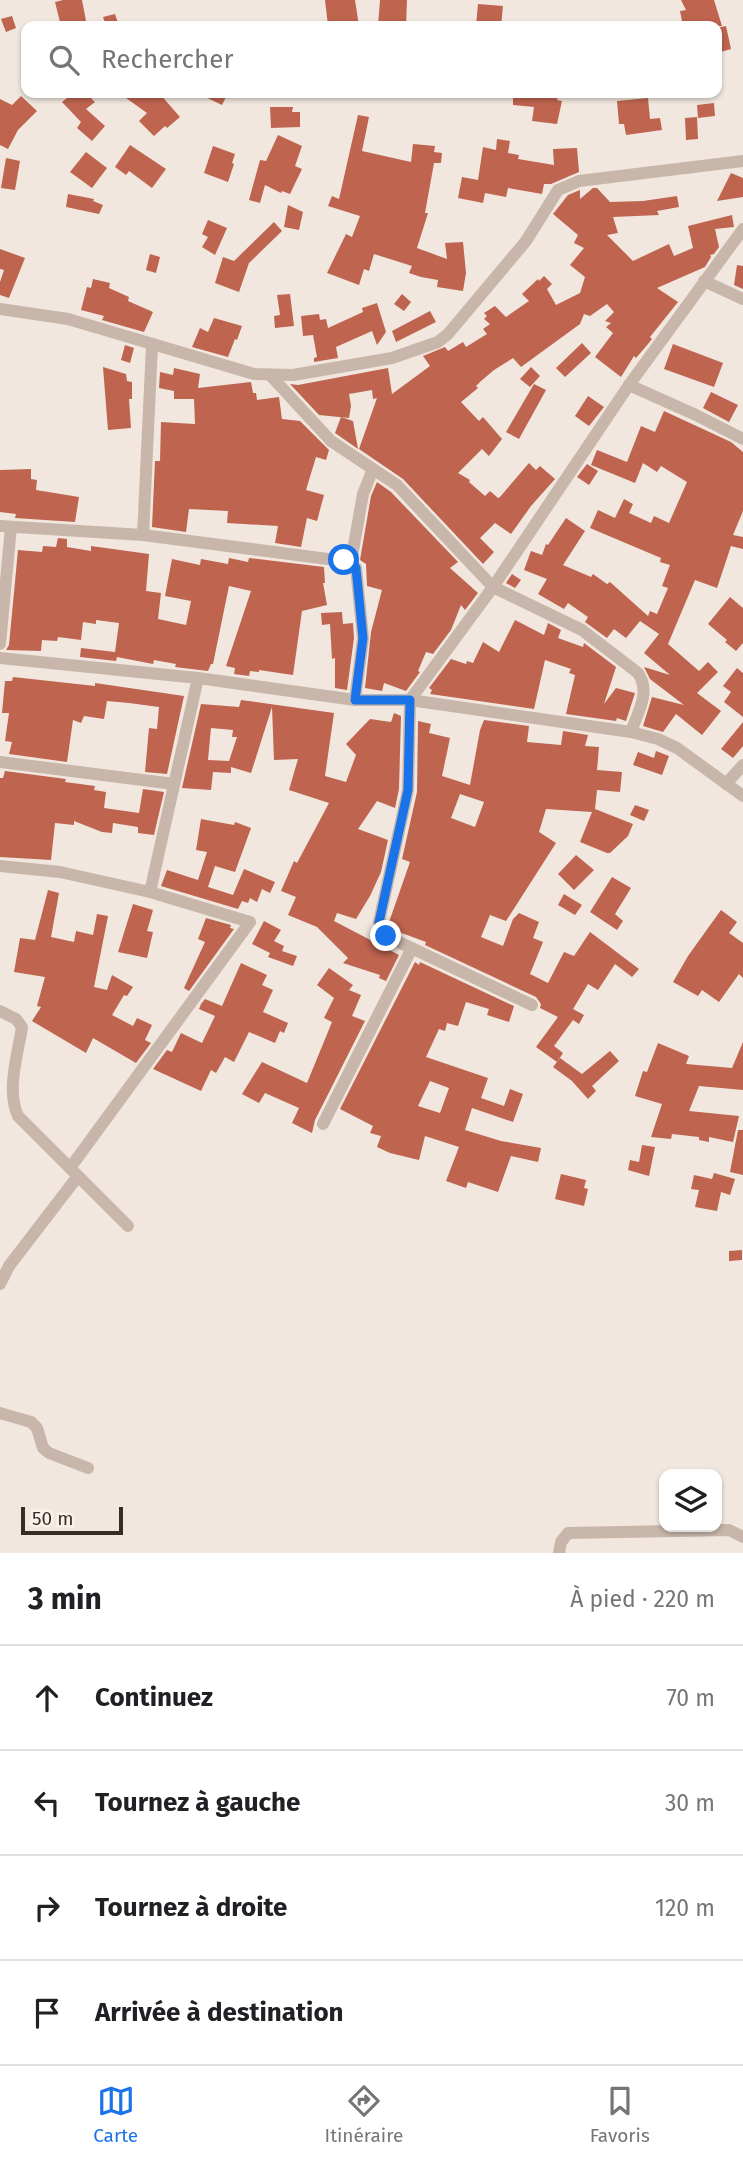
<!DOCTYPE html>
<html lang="fr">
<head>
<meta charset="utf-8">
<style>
	:root { --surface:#fff; --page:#f6f6f6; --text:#202124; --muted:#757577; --line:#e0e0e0; --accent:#1a73e8 }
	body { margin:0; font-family:"Fira Sans",sans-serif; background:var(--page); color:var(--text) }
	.controls { position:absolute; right:21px; bottom:21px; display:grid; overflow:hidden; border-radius:14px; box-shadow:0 2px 5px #0004 }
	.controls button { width:63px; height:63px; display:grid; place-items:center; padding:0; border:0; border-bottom:2px solid var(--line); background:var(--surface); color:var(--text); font:35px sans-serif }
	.scale { position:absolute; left:21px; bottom:18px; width:102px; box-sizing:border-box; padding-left:7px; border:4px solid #362d29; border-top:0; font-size:19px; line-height:24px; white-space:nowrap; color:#362d29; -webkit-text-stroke:5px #f9f1ea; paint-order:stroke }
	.stop { position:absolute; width:21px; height:21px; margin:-16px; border:5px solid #1a73e8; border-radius:50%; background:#fff }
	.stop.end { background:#1a73e8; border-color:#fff; box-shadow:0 2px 7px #0008 }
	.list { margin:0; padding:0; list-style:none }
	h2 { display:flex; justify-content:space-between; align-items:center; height:91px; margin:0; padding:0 28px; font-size:30px }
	h2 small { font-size:23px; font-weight:400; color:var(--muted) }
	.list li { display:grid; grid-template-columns:46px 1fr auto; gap:21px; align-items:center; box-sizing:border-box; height:105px; padding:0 28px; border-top:2px solid var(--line) }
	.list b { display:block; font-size:26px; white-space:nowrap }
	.list em { font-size:23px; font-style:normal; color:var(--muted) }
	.icon { flex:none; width:38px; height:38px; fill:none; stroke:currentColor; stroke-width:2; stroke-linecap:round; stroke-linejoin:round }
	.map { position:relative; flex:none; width:743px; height:1553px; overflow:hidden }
	.search { position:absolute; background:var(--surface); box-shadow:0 2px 5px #0004; left:21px; right:21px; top:21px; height:77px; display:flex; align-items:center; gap:18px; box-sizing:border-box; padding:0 24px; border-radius:14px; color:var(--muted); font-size:26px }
	.sheet { height:511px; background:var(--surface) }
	nav { display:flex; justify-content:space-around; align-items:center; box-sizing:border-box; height:98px; border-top:2px solid var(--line); background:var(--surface); font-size:19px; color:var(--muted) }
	nav a { display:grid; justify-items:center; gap:4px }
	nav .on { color:var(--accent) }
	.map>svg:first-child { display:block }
</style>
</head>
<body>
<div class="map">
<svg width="743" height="1553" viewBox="0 0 743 1553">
	<rect width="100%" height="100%" fill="#f1e7de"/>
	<g fill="#be644f" fill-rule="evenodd">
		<path d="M63 0H82L86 21 77 23 78 26H61L55 2Z"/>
		<path d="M325 0H355L359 26H328Z"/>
		<path d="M380 0H407L406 26H378Z"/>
		<path d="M681 0H714L722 26H683L680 11 686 10Z"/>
		<path d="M478 4 503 6 501 26H476Z"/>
		<path d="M115 14 119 26H106L103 17Z"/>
		<path d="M12 16 16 28 6 32 1 19Z"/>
		<path d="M726 26 731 49 717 53V28Z"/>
		<path d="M73 93H86L95 102 86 109 105 126 92 141 77 128 81 122 62 102Z"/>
		<path d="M119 93H159L180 117 167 128 165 126 154 136 139 121 147 113Z"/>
		<path d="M197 93H228L222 105Z"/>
		<path d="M536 93 558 95 557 100 562 101 557 124 532 121 534 107 513 105V94L535 95Z"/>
		<path d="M21 96 37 111 18 130 8 149 0 145V99L12 105Z"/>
		<path d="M648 98 650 119 660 118 662 130 626 135 624 124H619L617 101Z"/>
		<path d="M714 103 715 116 698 118 697 105Z"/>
		<path d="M270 107H293L292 112H300V127L271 128Z"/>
		<path d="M358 115 369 117 362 151 411 162 413 144 435 146 434 152 442 153 441 163H434L425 213H428L417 248 447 259 445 243 463 242 466 273 463 291 437 287 438 280 421 277 409 273 412 266 374 254 369 271 364 269 359 285 327 273 346 234 352 237 360 216 328 206 332 196 339 199Z"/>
		<path d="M697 117 698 139 686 140 685 118Z"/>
		<path d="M278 135 302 146 295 166 302 169 290 194 282 191 281 193 265 185 260 203 249 200 260 160 266 161Z"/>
		<path d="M497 139 510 141 508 153 519 155 518 159 554 165 553 149 577 148 579 172 551 184H544L542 194 508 188 506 197 485 193 483 203 458 198 462 177 478 180 483 147 496 150Z"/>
		<path d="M130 145 166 169 152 188 129 171 126 175 115 167Z"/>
		<path d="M213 146 235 154 232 163 234 164 228 182 204 173Z"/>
		<path d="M86 152 107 168 92 188 70 172Z"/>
		<path d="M6 158 20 161 15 190 1 188Z"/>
		<path d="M731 173 743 178V197L717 201Z"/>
		<path d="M593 188H597L610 202 643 201 677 196 679 207 657 211 659 215 613 217 618 233 607 235 633 261 669 244 674 256 693 248 688 226 732 215 734 227 715 229 719 247 714 254 710 255 711 257 705 267 657 288 678 302 650 337 652 339 648 344 636 358 634 356 621 377 595 357 613 333 606 327 611 323 605 321 614 312 607 304 590 316 584 314 580 324 521 367 513 358 494 370 481 381 476 386 478 388 461 402 479 421 483 417 502 439 489 456 482 449 458 473 470 480 469 482 485 496 490 491 498 498 500 497 529 463 536 470 540 466 555 479 531 506 511 534 495 523 480 538 494 552 483 564 403 479 359 449 377 398 373 399 372 390 349 394 351 406 349 418 319 415 290 384 298 385 388 368 392 394 430 366 423 356 445 347 448 351 463 342 466 347 487 334 483 329 490 324 484 319 487 316 484 313 495 306 506 317 529 301 522 294 538 279 539 281 544 276 552 284 547 289 556 305 580 293 585 277 570 265 584 248 574 243 578 235 553 214 568 195 580 190V199Z"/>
		<path d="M68 194 94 199 93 201 103 205 99 214 66 207Z"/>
		<path d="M288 205 303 212 299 230 284 227Z"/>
		<path d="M208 220 227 228 215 255 202 247 208 237 202 234Z"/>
		<path d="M274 222 282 231 249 263 239 292 215 283 223 257 234 261Z"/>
		<path d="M0 249 25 258 9 298 0 295V282L4 270 0 269Z"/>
		<path d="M150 254 160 257 156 273 146 270Z"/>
		<path d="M737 265 743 266V289L734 285Z"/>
		<path d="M93 279 110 283 109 288 129 297 128 301 153 312 144 332 102 320 104 316 81 310 87 287 91 288Z"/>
		<path d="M290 294 294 326 275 328 274 316 280 315 277 295Z"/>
		<path d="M402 294 411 302 404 311 394 304Z"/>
		<path d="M377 303 386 332 377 345 372 331 336 347 338 358 314 362V358L317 357 313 335 303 336 301 316 319 314 320 320 326 319 328 328 363 312 362 308Z"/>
		<path d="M430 311 436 322 396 342 392 331Z"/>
		<path d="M214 318 242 326 237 340 235 339 228 357 192 347 200 328 208 332Z"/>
		<path d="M582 343 591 353 565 377 556 368Z"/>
		<path d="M673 344 723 363 714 387 664 369Z"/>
		<path d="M125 345 134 348 130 363 121 360Z"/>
		<path d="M103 367 126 374 127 381 132 382V399H129L131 428 108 430Z"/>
		<path d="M531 367 540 376 530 387 520 379Z"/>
		<path d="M174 368 200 374 198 388 251 382 253 393H256L257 400 279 397 282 419 300 421 329 450 326 460 316 457 306 490 324 495 317 521 307 518 301 547 275 543 278 526 227 523 228 511 189 509 186 532 152 527 155 461H160L161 422 195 424 194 399H174V391L159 388 160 372 173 375Z"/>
		<path d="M534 384 546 390 519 439 506 432Z"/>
		<path d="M711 392 738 405 729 422 703 408Z"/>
		<path d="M588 396 604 407 589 426 575 416Z"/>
		<path d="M664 411 731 442 743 452V511L733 535 743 537V549L731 546 717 588 695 580 668 644 699 671 708 662 718 672 697 693 721 711 702 735 676 714 663 732 643 726 652 697 684 705 650 679 644 667 670 675 644 653 659 634 640 621 626 638 614 629 607 638 585 622 588 617 568 603 564 609 538 594 547 579 524 570 531 551 542 555 546 544 548 545 566 518 585 531 563 565 591 577 593 574 607 584 610 582 648 616 650 611 657 614 668 588 662 586 670 565 660 562 661 558 590 528 598 510 615 518 624 499 633 504 629 513 651 523 654 516 669 523 687 482 661 466 657 472 643 463 635 483 591 465 597 450 627 462 641 426 655 432Z"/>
		<path d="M341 417 353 421 358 449 335 433Z"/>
		<path d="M587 464 598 471 589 485 577 477Z"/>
		<path d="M31 469V479L37 480 36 490 79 497 75 522 15 518 16 514 0 512V470Z"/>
		<path d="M377 482 391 492 458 562 450 568 478 593 465 610 461 605 451 630 433 654 426 652 418 671 420 672 406 691 384 683 382 691 365 688 371 632 382 590 367 586 366 564 360 560 371 496Z"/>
		<path d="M58 538 67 539V547L91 551V546L149 554 146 591 161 593 158 619 186 625 191 601 165 596 172 559 200 565 201 559 228 564 229 558 248 562 249 558 324 567 325 583H323L327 605 302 611 293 675 259 670V672L250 671 249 676 234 674 235 668 226 666 251 591 229 586 213 664H211L208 671 175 667 176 664 154 660 153 664 117 657 116 661 80 657 81 648 115 652 119 623 96 620V624L83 622 81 640 58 637 57 641 42 640 41 651 6 650 9 645 18 550 42 552 43 546 56 547Z"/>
		<path d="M512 574 521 580 515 588 506 583Z"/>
		<path d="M730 597 743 608V643L736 651 725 642 727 640 708 624Z"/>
		<path d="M342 612 343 624 353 623 354 638 347 690 335 688V658L332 659 330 624 322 625 321 613Z"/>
		<path d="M515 620 544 635 548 623 561 630 558 638 583 647 584 643 616 667 604 704 616 688 635 693 626 721 617 718 616 721 566 714 575 675 569 673 571 669 545 660 534 709 430 694 432 690 429 688 451 659 466 664 467 661 473 663 483 642 499 652Z"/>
		<path d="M737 668 743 673V717L724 702 731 692 723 686Z"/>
		<path d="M13 677 95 686V683L184 696 167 774 145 772 149 728 157 729 159 707 129 703 107 701 104 719 84 716 81 723 73 720 67 762 9 754 12 742 5 741 9 713H2L5 681H12Z"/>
		<path d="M241 700 334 713 325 776 346 782 356 755 346 744 370 719 391 722 394 713 401 716 399 789 395 808 377 801 358 829 388 840 381 872 370 896 356 919 337 913 334 921 399 955 386 981 379 978 380 975 343 963 348 958 317 927 288 915 296 897 281 891 294 861 297 863 329 803 289 790 298 759 274 760 272 707 251 773 231 767V773L213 772 211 790 182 788 201 704 239 707ZM211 728 233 730 232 737H237L229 761 208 760Z"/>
		<path d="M484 720 529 726 527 742 561 745 563 731 588 735 585 746 599 747 597 770 622 772 620 792 597 790 595 809 633 824 628 836 610 853H607L580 842 592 812 546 809 539 832 556 843 506 921 490 915 481 937 503 946 513 919 519 913 539 922 533 938 543 942 530 974 548 983 564 952 574 956 590 932 639 969 632 977 615 964 598 990 588 984 573 1009 584 1015 579 1024 573 1020 554 1046 563 1053 557 1062 536 1047 558 1017 540 1008 541 1004 536 997 425 945 426 942 391 929 388 925 410 862 402 859 417 792 418 721 431 724 429 733 450 738 442 776 470 785 480 730ZM460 794 484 802 475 827 451 818Z"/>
		<path d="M743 722V746L733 758 721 749Z"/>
		<path d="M656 751 669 756 662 775 633 765 638 752 654 758Z"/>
		<path d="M5 771 66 779 65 782 95 786 94 790 106 792 104 808 139 813 143 789 164 792 154 835 138 833V827L113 823 112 833 102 832 74 821V825L55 823 51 860 0 857V778H3Z"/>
		<path d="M635 805 649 810 644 821 630 815Z"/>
		<path d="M201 819 234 825 235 822 251 828 235 872 215 866 208 887 233 895 244 869 275 882 270 893 262 889 257 902 250 898 248 903 242 901 238 909 161 886 167 870 198 880 207 852 196 850Z"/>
		<path d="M576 855 594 870 574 890 558 874Z"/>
		<path d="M612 877 631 888 615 914 623 921 617 930 590 912Z"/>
		<path d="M48 890 59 893 51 937 74 942 76 931 93 935 97 914 108 916 94 987 107 990 112 975 133 987 127 996 124 995 112 1015 133 1026 137 1018 152 1025 145 1040 151 1043 136 1063 93 1038 86 1053 32 1021 41 1007 37 1006 45 977 14 972 20 938 35 940Z"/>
		<path d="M564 894 582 905 575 915 558 905Z"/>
		<path d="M133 904 153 910 147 931 153 932 147 958 118 952Z"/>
		<path d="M721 910 737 922 729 933 743 943V978L739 974 719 1002 702 990 698 996 673 982 688 956Z"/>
		<path d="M206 918 231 925 230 928 234 929 189 991 184 988 205 942 198 939Z"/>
		<path d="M264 921 281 930 274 941 284 946 282 951 297 956 293 966 268 957 270 953 252 944Z"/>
		<path d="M415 962 419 965 420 962 514 1006 509 1022 487 1015 489 1009 466 1002 458 1026 447 1023 445 1031 439 1029 426 1057 488 1078 481 1098 504 1106 510 1089 523 1094 513 1122 472 1108 465 1130 501 1141 541 1148 538 1162 511 1156 498 1192 468 1182 466 1188 446 1181 459 1147 425 1136 419 1160 390 1153 377 1147 381 1136 370 1133 373 1126 340 1109ZM430 1081 449 1088 440 1113 418 1106Z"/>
		<path d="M241 963 267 975 262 985 273 990 263 1012 288 1023 284 1033 280 1031 275 1043 249 1032 234 1062 225 1057 216 1073 211 1070 201 1091 153 1069 167 1050 172 1052 181 1033 202 1043 215 1016 199 1009 201 1004 205 999 222 1006Z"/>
		<path d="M329 968 353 985 349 990 361 995 352 1016 365 1021 315 1120 312 1133 292 1123 299 1108 265 1093 259 1103 242 1094 262 1062 307 1083 332 1022 324 1018 334 998 317 985Z"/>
		<path d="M743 1042V1090L699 1086 689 1111 739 1116 733 1142 709 1137V1142L699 1140V1137L672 1134 671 1139 651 1137 662 1104 635 1096 643 1071 647 1072 658 1043 689 1056 686 1064 732 1068Z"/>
		<path d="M610 1051 619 1061 592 1086 596 1091 588 1099 572 1081 553 1067 560 1058 582 1074Z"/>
		<path d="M738 1130H743V1175L730 1172Z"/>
		<path d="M642 1145 655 1147 649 1176 628 1170 630 1160 639 1162Z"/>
		<path d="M714 1173 735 1179 730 1195 721 1192 717 1211 695 1207 699 1190 691 1189 694 1175 712 1179Z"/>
		<path d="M561 1174 586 1180 584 1188 588 1189 584 1206 555 1199Z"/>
		<path d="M742 1250V1260L729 1261V1251Z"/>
	</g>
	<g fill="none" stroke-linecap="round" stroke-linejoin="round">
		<g stroke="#c8b6ab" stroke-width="12">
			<path d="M704 281 743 299"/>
			<path d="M0 309 68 319 254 374 293 375 392 358 438 342 448 334 526 241 558 190 579 181 743 161"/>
			<path d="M270 375 331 441 397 485 493 587 582 630 638 673C651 692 638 712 631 732"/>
			<path d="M629 385 696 415 743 439"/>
			<path d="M0 526 143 535 351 562"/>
			<path d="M143 535 152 346"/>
			<path d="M0 644 11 527"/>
			<path d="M0 658 198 678 355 700H410L631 732 658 739 677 748 743 796"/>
			<path d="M355 700 363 638 356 568 351 562 363 494 373 469"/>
			<path d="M0 762 174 784"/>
			<path d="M726 784 743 765"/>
			<path d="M0 866 60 872 150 892 250 922 70 1168"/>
			<path d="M150 892 198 678"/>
			<path d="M532 1005 386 936 380 929 379 922 408 790 410 700 493 587 629 385 743 229"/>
			<path d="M0 1011 16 1019 22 1027C18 1054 6 1090 18 1116L128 1226"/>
			<path d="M323 1124 412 948"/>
			<path d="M0 1284 9 1266 78 1176"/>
			<path d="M0 1413 31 1422 37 1428 43 1448 49 1453 88 1468"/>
			<path d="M559 1553 561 1542 568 1533 729 1530 743 1537"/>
		</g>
	</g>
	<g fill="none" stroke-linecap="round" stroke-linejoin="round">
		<path stroke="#1a73e8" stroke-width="9" d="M344 560 351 562 356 568 363 638 355 700H410L408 790 379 922 380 929 386 936"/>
	</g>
</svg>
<div class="controls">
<button><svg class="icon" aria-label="layers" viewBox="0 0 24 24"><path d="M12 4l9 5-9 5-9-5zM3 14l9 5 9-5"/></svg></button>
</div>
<div class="scale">50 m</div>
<div class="stop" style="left:344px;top:560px"></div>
<div class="stop end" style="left:386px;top:936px"></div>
<div class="search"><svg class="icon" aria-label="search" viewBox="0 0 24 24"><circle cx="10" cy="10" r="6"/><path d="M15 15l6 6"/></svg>Rechercher</div>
</div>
<section class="sheet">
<h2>3 min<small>À pied · 220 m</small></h2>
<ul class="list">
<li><svg class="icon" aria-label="ahead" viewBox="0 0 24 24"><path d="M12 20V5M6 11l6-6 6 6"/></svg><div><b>Continuez</b></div><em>70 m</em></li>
<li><svg class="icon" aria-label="left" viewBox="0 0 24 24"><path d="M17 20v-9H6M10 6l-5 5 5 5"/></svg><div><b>Tournez à gauche</b></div><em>30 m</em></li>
<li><svg class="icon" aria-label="right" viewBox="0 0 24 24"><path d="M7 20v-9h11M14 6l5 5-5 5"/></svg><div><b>Tournez à droite</b></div><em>120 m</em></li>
<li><svg class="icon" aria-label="arrive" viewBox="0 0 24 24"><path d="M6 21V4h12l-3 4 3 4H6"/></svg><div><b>Arrivée à destination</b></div></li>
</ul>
</section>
<nav>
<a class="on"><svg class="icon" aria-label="map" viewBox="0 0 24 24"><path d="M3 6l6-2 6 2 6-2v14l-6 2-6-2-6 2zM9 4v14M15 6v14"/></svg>Carte</a>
<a><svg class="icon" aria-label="directions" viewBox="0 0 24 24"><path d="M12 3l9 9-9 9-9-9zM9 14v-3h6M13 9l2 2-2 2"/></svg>Itinéraire</a>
<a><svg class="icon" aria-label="saved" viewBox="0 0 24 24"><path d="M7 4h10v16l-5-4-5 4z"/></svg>Favoris</a>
</nav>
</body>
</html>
